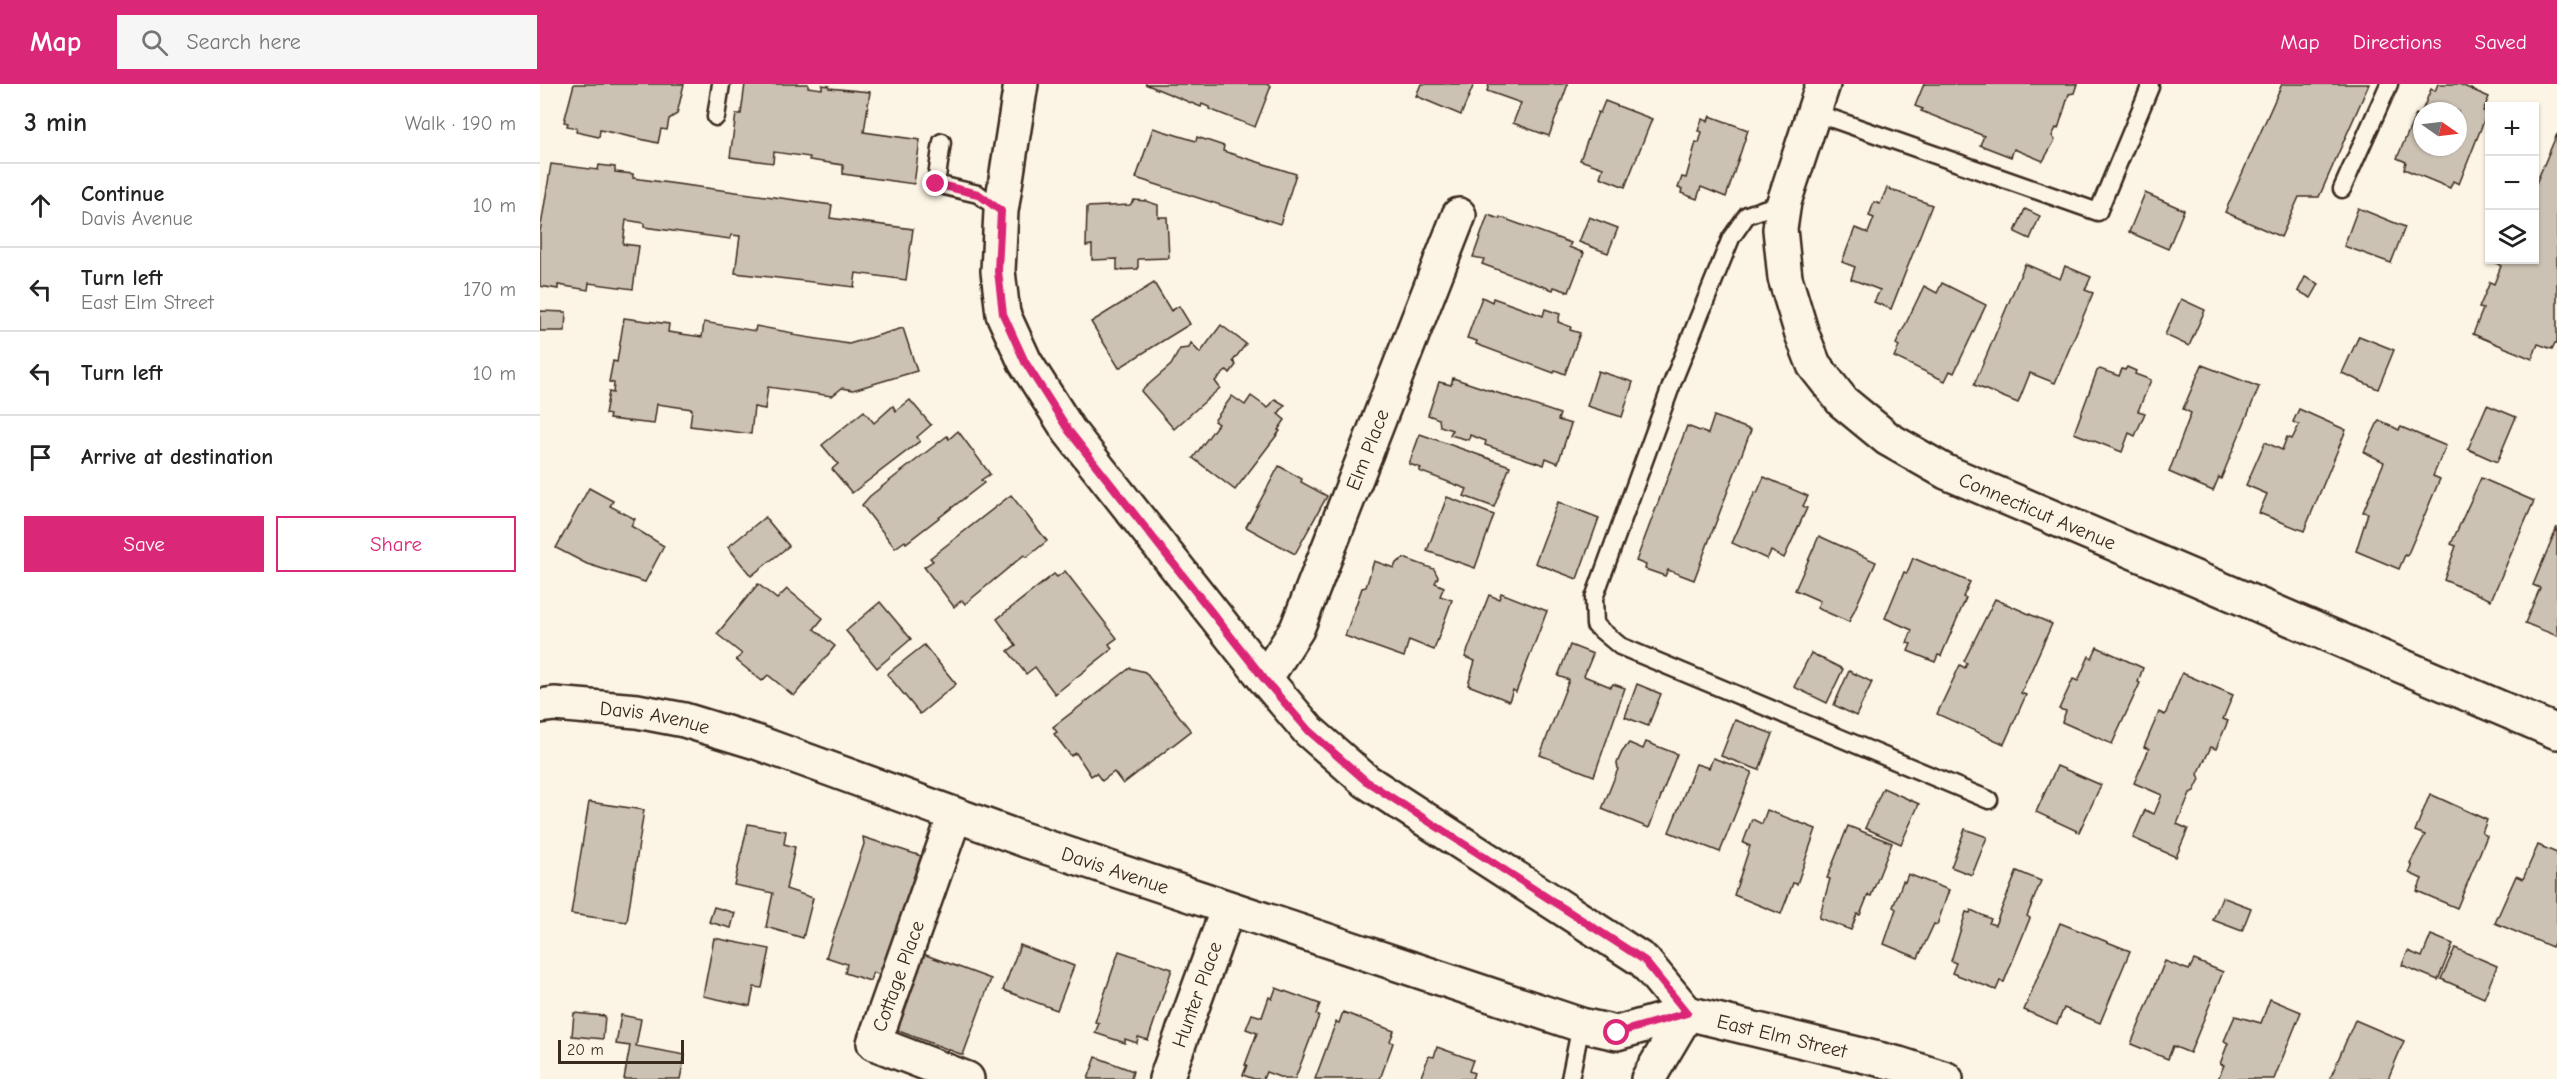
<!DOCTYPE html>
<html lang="en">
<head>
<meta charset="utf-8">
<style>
	:root { --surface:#fff; --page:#f6f6f6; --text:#222; --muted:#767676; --line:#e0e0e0; --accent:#db2777 }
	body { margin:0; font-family:"Comic Neue",sans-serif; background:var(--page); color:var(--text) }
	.controls { position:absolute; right:18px; top:18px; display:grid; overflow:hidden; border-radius:0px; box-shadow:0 2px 4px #0004 }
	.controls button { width:54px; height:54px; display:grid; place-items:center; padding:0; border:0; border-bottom:2px solid var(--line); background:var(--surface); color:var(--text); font:30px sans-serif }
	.compass { position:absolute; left:1873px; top:18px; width:54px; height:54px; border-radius:50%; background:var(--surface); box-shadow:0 2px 4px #0004; rotate:104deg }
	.scale { position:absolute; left:18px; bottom:15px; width:126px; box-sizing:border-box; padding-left:6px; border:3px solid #3b2a1e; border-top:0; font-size:16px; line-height:21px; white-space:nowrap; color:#3b2a1e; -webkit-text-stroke:4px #fcf5e5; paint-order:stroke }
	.stop { position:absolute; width:18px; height:18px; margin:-14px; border:4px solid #db2777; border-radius:50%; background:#fff }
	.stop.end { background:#db2777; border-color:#fff; box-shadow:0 2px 6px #0008 }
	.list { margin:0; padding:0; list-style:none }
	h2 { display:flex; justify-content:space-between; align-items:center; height:78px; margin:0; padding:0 24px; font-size:26px }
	h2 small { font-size:20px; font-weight:400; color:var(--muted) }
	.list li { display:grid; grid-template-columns:39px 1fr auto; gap:18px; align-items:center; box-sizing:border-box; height:84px; padding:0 24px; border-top:2px solid var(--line) }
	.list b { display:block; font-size:22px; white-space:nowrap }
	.list p { margin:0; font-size:20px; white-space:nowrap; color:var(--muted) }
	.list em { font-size:20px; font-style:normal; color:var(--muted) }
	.actions { display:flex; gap:12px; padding:18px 24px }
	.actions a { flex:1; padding:14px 0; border:2px solid var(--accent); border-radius:0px; text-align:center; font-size:21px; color:var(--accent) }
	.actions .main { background:var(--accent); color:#fff }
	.icon { flex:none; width:33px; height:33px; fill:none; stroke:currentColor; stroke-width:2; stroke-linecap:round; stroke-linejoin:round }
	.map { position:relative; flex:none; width:2017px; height:995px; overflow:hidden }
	header { display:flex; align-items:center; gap:36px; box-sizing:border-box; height:84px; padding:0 30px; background:var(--accent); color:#fff }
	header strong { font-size:28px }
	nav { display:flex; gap:33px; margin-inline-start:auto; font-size:21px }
	.search { width:420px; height:54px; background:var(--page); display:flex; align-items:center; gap:15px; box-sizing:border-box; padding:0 21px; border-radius:0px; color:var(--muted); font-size:22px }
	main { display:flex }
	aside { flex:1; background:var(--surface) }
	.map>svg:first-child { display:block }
</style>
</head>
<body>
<header>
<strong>Map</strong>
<div class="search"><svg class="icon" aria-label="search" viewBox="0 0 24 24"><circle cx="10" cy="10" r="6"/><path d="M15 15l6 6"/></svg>Search here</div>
<nav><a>Map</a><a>Directions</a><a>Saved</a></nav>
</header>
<main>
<aside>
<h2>3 min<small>Walk · 190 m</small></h2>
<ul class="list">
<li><svg class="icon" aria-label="ahead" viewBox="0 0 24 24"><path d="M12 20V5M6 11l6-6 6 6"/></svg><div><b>Continue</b><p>Davis Avenue</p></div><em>10 m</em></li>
<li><svg class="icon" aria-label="left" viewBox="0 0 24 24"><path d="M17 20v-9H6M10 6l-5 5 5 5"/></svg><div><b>Turn left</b><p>East Elm Street</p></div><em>170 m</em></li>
<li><svg class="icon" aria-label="left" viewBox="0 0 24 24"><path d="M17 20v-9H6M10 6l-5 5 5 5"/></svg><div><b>Turn left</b></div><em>10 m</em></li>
<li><svg class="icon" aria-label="arrive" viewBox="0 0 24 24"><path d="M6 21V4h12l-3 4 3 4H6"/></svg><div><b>Arrive at destination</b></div></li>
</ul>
<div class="actions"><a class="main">Save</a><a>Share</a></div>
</aside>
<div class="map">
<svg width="2017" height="995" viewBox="0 0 2017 995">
	<rect width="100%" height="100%" fill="#fcf5e5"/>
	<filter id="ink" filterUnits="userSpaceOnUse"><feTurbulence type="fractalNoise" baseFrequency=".0167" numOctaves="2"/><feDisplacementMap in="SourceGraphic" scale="12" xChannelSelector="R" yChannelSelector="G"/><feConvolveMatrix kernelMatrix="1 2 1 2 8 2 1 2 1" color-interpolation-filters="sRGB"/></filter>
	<g filter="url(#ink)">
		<g fill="#ccc2b3" stroke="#3b2a1e" stroke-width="1.5" fill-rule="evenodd">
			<path d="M34 0H144L137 30 129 35 127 46 121 45 118 59 60 46 59 53 36 48 37 44 27 42 28 39 24 38Z"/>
			<path d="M205 0H268V3L282 5V1L289 2V4L330 8 324 48 380 56 374 100 303 90V81L269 76 270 73 234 68 233 79 190 73 196 30H201Z"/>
			<path d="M605 0H726L731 2 715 43 669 25V23L662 20 661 23Z"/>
			<path d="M881 0H934L921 31 876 12Z"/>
			<path d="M949 0H1028L1009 52 973 39 981 19 947 7Z"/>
			<path d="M1384 0H1537L1534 9 1529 10 1518 45 1516 44 1512 52 1515 56 1503 77 1474 65 1471 73 1440 61 1444 52 1381 27 1383 25 1375 22Z"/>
			<path d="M1742 0H1829L1779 113H1759L1741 153 1685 128Z"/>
			<path d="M1898 0H1919L1949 13 1943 27 1947 29 1919 100 1913 97 1910 104 1864 85 1866 78 1857 74 1876 30 1880 32 1891 5 1895 7ZM1882 27H1918V63H1882Z"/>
			<path d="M1065 17 1112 35 1085 103 1060 93 1063 84 1040 76 1058 28 1060 29Z"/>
			<path d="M1170 32 1208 46 1186 113 1161 103 1157 115 1141 109 1142 105 1138 104 1142 93 1146 94 1156 58 1159 59 1162 48 1158 47 1162 35 1168 37Z"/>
			<path d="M613 44 656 57 657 53 684 62 683 67 756 90 740 140 596 94Z"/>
			<path d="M2017 50V260L2015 259 2012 265 1998 260 1992 275 1933 250 1943 225 1939 224 1950 198 1954 200 1961 182 1951 176H1994V104Z"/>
			<path d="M11 80 58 86 59 81 75 83V88L93 90V94L292 121 290 134 373 145 366 196 316 189 314 203 195 189 200 152 191 151 190 155 104 143V139L86 136 83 160 99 162 93 205 49 199 48 206 18 201V205L0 202V148Z"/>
			<path d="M1347 104 1392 121 1351 225 1334 218 1340 206 1311 195 1315 183 1302 178 1315 144 1328 149 1334 134 1329 132 1334 118 1340 120Z"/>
			<path d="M1605 109 1644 126 1628 165 1589 148Z"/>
			<path d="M594 116 606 117 618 121V133H627L629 174 598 175V185L577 186V175L552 176V161L546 162 547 123 590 121Z"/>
			<path d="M1818 124 1865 143 1851 179 1804 162Z"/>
			<path d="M1485 125 1500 132 1490 155 1475 148Z"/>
			<path d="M948 131 960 135V133L1031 159 1029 163 1044 169 1029 208 1014 203 1013 206 942 180 944 175 933 173Z"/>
			<path d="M1049 133 1078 144 1068 169 1039 158Z"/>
			<path d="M1485 180 1520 195 1525 182 1551 193 1545 206 1553 209 1515 299 1490 289 1478 319 1434 301Z"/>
			<path d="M1765 193 1779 200 1771 214 1758 207Z"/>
			<path d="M614 199 631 227 639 222 650 240 579 284 551 238Z"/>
			<path d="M1402 199 1446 221 1414 289 1410 287 1405 297 1354 273 1359 262 1356 260 1384 202 1397 209Z"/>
			<path d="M942 213 952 218 953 214 1003 232 1005 225 1020 230 1018 238 1031 243 1030 246 1040 249 1025 290 1015 286 1014 289 936 260 937 257 927 254Z"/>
			<path d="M1641 215 1665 226 1649 262 1625 251Z"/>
			<path d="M0 227 26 228 25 247H0Z"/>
			<path d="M84 234 129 240 128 248 162 253 164 238 215 247 216 242 253 249 252 251 309 260 363 244 377 287 313 306 302 304 292 312 228 303 225 325 214 323 211 350 150 342 152 325 117 320 114 340 69 335 70 331 65 330 69 308 73 309 74 299 69 298 73 277 77 278Z"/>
			<path d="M681 241 706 260 693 277 696 281 690 289 687 286 675 297 680 304 634 345 601 307 631 281 640 265 649 264 651 259 660 269Z"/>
			<path d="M1819 252 1854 266 1838 305 1802 289Z"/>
			<path d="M1662 281 1719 303 1681 395 1679 393 1673 407 1629 388 1651 329 1643 325Z"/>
			<path d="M1587 283 1596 287 1595 290 1611 296 1598 327 1605 329 1595 352 1589 349 1582 368 1534 349 1557 287 1560 285 1579 292 1582 285 1585 286Z"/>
			<path d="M1058 287 1093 298 1082 333 1047 322Z"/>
			<path d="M913 294 1020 330 1018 336 1031 340 1018 379 1006 374 1004 381 945 361 946 357 930 351 929 356 910 351 912 346 900 342 899 335 888 331 899 298 911 301Z"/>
			<path d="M692 312 705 321 711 312 728 324 735 315 745 321 738 330 745 336 738 346 740 347 695 406 653 374 678 340 674 337Z"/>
			<path d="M370 316 391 341 377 353 380 357 312 409 292 385 298 380 282 361 324 327 334 339 353 322 356 327Z"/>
			<path d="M1947 321 1976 333 1957 378 1928 365Z"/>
			<path d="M1759 325 1806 346 1764 447 1719 429 1727 410 1706 401 1725 358 1742 366 1747 353 1752 355 1759 341 1753 338Z"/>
			<path d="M1174 332 1211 346 1154 496 1128 486 1125 492 1105 485 1106 481 1096 477 1147 342 1168 350Z"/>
			<path d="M1839 336 1859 346 1861 343 1906 362 1893 392 1900 395 1867 472 1865 471 1859 485 1816 467 1828 429 1823 428 1844 378 1824 368Z"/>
			<path d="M418 347 450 390 441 396 444 399 366 459 365 457 355 464 322 421 330 412 407 352 409 355Z"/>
			<path d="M880 350 970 382 954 423 924 412 927 405 879 387 881 384 869 380Z"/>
			<path d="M739 382 762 395 761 398 787 412 755 470 706 443Z"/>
			<path d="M1224 393 1268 412 1263 422 1267 424 1244 474 1231 467 1227 475 1192 459 1215 408 1217 409Z"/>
			<path d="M1941 394 1994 417 1951 516 1904 496 1916 462 1911 460Z"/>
			<path d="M49 404 73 417 70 422 95 435 91 442 124 462 105 498 47 480 16 464Z"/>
			<path d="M471 411 507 457 487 473 484 471 425 520 422 516 414 523 384 483 393 477 390 474Z"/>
			<path d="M907 413 954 431 935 484 887 467Z"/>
			<path d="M1018 418 1059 434 1037 495 995 479Z"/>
			<path d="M225 433 249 462 211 492 188 463Z"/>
			<path d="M2017 443V552L1985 539 2000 504 1993 501Z"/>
			<path d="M1279 452 1336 478 1309 538 1277 524 1280 517 1255 506Z"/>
			<path d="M864 474 894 485 898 493 895 499 904 503 900 512 912 516 894 566 869 556 864 573 805 552 822 504 826 503 834 477 854 484 856 479Z"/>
			<path d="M1373 474 1430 498 1423 513 1426 514 1401 572 1398 571 1395 578 1368 567 1371 560 1367 559 1372 546 1345 534 1364 488 1367 489Z"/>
			<path d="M525 487 577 554 569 560 572 565 515 610 495 583 486 590 468 567 476 561 457 535 514 490 517 493Z"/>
			<path d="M218 500 237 515 247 505 283 534 274 545 295 562 254 612 228 591 222 597 196 576 202 570 177 550Z"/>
			<path d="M961 509 1007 527 976 608 973 606 969 617 928 601 935 577 925 573 949 511 959 515Z"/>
			<path d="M1455 515 1512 540 1481 609 1486 611 1464 660 1397 630 1420 581 1425 584 1427 579 1424 577Z"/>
			<path d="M340 518 371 555 337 584 306 547Z"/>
			<path d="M384 561 416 600 380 630 347 590Z"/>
			<path d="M1030 561 1053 570 1044 592 1071 603 1073 600 1085 604 1054 692 1000 671 1029 596 1018 592Z"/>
			<path d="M1557 563 1603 584 1598 598 1600 599 1572 660 1522 638 1526 627 1519 625 1533 595 1538 597 1549 572 1552 574Z"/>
			<path d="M1271 569 1303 585 1287 619 1254 603Z"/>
			<path d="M590 584 605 588 651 647 583 700 574 688 562 697 556 689 551 692 536 669 531 672 514 650 517 648 513 643Z"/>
			<path d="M1309 587 1332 598 1316 632 1294 621Z"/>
			<path d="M1642 589 1693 611 1683 635 1688 637 1676 665 1671 663 1658 690 1660 695 1654 707 1650 709 1637 740 1648 745 1636 773 1593 754 1605 726 1614 730 1622 711 1594 699 1609 665 1604 663 1619 628 1625 631Z"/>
			<path d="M1097 600 1121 610 1108 642 1085 633Z"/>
			<path d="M1195 636 1233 650 1219 686 1181 672Z"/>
			<path d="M1106 658 1137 670 1109 744 1062 725 1078 685 1077 679 1082 668 1089 659 1103 665Z"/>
			<path d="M1173 674 1212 688 1180 768 1129 748 1156 680 1169 684Z"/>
			<path d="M1517 682 1561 701 1539 748 1496 728Z"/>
			<path d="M1343 704 1379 720 1361 760 1325 744Z"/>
			<path d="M1890 710 1947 736 1942 749 1947 752 1917 824 1877 807 1882 795 1869 789 1872 783 1870 779 1885 751 1875 747Z"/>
			<path d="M49 718 104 726 87 838 31 830Z"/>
			<path d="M1227 726 1276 745 1257 800 1253 799 1241 830 1194 811 1210 762 1203 759 1212 735 1222 740Z"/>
			<path d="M208 740 246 747 244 760 255 763 246 805 273 814 263 854 226 843 233 809 194 801Z"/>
			<path d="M1308 742 1352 759 1331 812 1328 811 1320 831 1317 830 1311 846 1279 834 1290 795 1287 794Z"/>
			<path d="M1425 745 1447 753 1432 791 1411 783Z"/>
			<path d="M323 753 381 772 340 891 333 888 330 897 305 889 307 880 286 873 324 760Z"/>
			<path d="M1998 761 2017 769V852L2012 863 1955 839 1976 792 1983 795Z"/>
			<path d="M1477 787 1501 797 1487 832 1490 834 1464 898 1460 897 1456 906 1412 889 1416 879 1411 877 1426 828 1430 829 1431 826 1451 835 1449 839 1455 841Z"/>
			<path d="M1368 790 1409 806 1397 841 1394 840 1378 874 1344 860 1356 825 1353 823 1363 797 1365 798Z"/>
			<path d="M1682 813 1711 824 1702 847 1673 836Z"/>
			<path d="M174 823 195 829 191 844 169 838Z"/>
			<path d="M1520 839 1590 867 1560 939 1524 924 1517 940 1484 926Z"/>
			<path d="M1891 851 1913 860 1898 896 1862 881 1868 867 1882 873Z"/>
			<path d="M174 854 230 865 222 904 214 903 210 922 163 912Z"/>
			<path d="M480 861 534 882 517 926 463 906Z"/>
			<path d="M1915 864 1957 882 1944 914 1901 895Z"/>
			<path d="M375 867 451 895 423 971 348 943Z"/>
			<path d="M579 867 632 885 608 956 598 953 597 959 585 955V959L555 949 559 939 555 938Z"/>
			<path d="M1654 876 1683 888 1650 969 1633 962 1628 975 1591 960 1625 877 1649 886Z"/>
			<path d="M736 904 780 920 776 930 779 932 755 995H745L726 988 723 995H714L703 991 707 981H705L717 949 706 945 712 930 722 933 729 913 732 915Z"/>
			<path d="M1730 915 1761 928 1734 995H1678L1684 981 1680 980 1688 959 1684 957 1695 932 1721 939Z"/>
			<path d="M803 928 854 947 850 957 853 959 840 995H775L796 938 799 939Z"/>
			<path d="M34 929 65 932 63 955 32 952Z"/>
			<path d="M81 931 101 935 96 962 145 971 140 995H84L90 962 76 960Z"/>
			<path d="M1815 936 1864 957 1848 995H1790Z"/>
			<path d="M897 963 933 976 929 987 934 989 932 995H880L889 972 894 973Z"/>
			<path d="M556 973 593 987 591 995H548Z"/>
		</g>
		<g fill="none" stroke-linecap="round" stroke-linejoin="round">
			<g stroke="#3b2a1e" stroke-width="21">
				<g id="lane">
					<path d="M1273 28 1558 128 1610 3"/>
					<path d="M176 33 181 0"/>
					<path d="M402 58 396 100 438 110 461 127"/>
					<path d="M1802 105 1849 0"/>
					<path d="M1244 118 1207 131 1191 154 1133 297 1054 514 1055 541 1080 562 1449 716"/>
					<path d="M1030 995 1041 941"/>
				</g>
			</g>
			<g stroke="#3b2a1e" stroke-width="38">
				<g id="street">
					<path id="s1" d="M481 0 461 127 458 187 463 230 485 278 529 347 725 595 769 647 826 697 1104 877 1147 929 1359 980 1406 995"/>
					<path id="s2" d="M1283 0 1244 118 1240 145 1245 194 1262 250 1274 281 1303 318 1348 355 1406 388 2017 648"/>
					<path id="s3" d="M725 595 757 545 919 131"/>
					<path id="s4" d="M0 622 14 620 97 627 144 636 216 658 485 756 1041 941 1077 949 1147 929"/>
					<path d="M415 731 334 959 427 995"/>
					<path id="s5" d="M626 995 688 824"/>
					<path d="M1108 995 1147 929"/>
				</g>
			</g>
			<use href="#lane" stroke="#fcf5e5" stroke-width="16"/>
			<use href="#street" stroke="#fcf5e5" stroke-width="33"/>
		</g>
	</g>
	<g fill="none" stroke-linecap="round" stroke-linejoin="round" filter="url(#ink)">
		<path stroke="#db2777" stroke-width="8" d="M396 100 438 110 461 127 458 187 463 230 485 278 529 347 725 596 769 647 826 697 1104 876 1147 929 1077 949"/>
	</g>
	<g text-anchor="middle" stroke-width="4.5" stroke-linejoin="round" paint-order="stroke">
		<g font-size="20" fill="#3b2a1e" stroke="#fcf5e5">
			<text dy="7" stroke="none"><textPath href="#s3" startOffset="252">Elm Place</textPath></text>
			<text dy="7" stroke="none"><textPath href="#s2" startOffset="564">Connecticut Avenue</textPath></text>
			<text dy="7" stroke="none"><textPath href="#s4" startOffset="116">Davis Avenue</textPath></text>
			<text dy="7" stroke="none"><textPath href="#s4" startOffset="602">Davis Avenue</textPath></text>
			<text transform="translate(358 892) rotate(-70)" y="7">Cottage Place</text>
			<text dy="7" stroke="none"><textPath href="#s5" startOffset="90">Hunter Place</textPath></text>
			<text dy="7" stroke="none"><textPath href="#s1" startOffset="1323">East Elm Street</textPath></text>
		</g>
	</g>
</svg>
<div class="controls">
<button>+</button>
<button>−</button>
<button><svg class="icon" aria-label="layers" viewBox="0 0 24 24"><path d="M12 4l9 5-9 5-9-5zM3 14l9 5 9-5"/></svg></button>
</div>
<svg class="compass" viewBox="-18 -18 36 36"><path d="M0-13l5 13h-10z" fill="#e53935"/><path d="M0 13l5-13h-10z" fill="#767676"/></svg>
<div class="scale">20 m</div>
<div class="stop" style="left:1077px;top:949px"></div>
<div class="stop end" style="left:396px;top:100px"></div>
</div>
</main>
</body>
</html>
